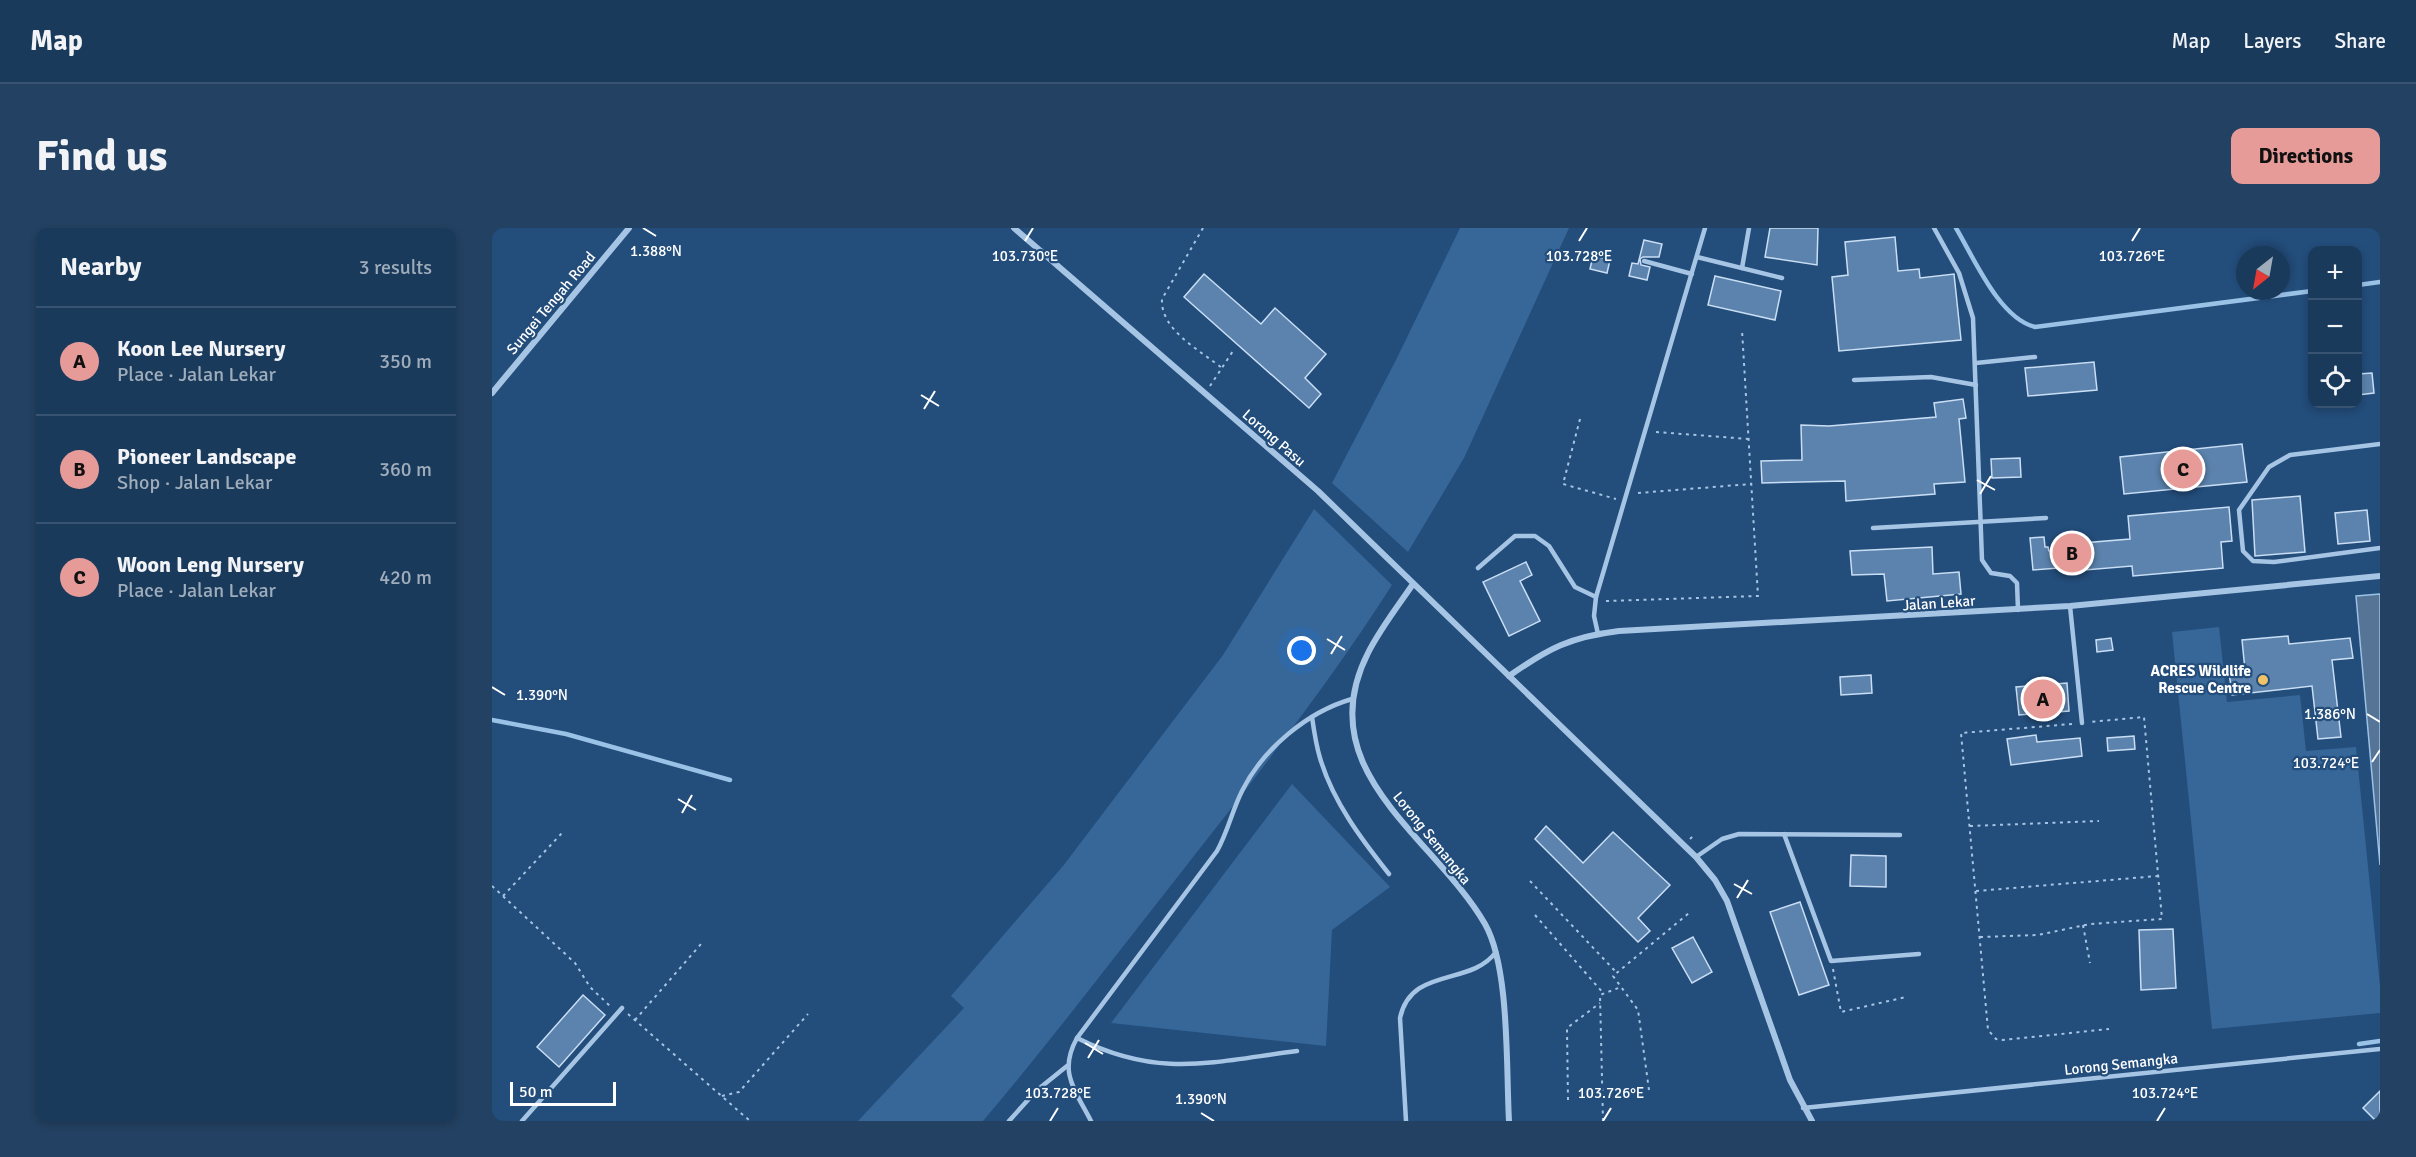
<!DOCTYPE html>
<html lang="en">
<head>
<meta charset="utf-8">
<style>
	:root { --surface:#1a3a5c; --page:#234162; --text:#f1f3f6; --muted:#9fadbb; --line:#385472; --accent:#e69b98 }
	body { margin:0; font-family:Signika,sans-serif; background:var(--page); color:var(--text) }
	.controls { position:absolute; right:18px; top:18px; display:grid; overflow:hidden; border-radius:12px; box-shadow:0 3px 9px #0003 }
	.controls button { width:54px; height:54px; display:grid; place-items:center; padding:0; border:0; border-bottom:2px solid var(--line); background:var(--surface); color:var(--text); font:30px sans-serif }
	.compass { position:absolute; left:1744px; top:18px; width:54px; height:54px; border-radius:50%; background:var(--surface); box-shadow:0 3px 9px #0003; rotate:211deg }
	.scale { position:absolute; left:18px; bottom:15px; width:106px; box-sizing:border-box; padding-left:6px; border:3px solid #fff; border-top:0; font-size:16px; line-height:21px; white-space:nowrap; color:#fff; -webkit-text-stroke:4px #234d7b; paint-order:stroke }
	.you { position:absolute; left:810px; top:423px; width:21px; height:21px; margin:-15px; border:4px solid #fff; border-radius:50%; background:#1a73e8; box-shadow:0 0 0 9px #1a73e833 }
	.badge { display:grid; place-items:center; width:39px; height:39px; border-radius:50%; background:var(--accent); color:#111; font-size:20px; font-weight:700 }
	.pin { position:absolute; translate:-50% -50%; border:3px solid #fff; box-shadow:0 2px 6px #0006 }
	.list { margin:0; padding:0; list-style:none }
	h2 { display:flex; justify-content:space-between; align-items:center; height:78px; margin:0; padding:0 24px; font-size:26px }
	h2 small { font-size:20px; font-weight:400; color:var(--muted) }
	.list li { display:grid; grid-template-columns:39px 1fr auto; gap:18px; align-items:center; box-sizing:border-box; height:108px; padding:0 24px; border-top:2px solid var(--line) }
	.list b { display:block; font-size:22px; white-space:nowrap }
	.list p { margin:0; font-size:20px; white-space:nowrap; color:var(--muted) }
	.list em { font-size:20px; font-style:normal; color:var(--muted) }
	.icon { flex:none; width:33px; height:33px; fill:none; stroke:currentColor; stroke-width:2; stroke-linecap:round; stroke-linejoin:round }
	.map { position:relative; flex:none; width:1888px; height:893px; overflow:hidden; border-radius:12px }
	header { display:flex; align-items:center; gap:36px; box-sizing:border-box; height:84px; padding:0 30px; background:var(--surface); border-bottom:2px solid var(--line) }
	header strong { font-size:28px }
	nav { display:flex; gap:33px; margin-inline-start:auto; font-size:21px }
	.intro { display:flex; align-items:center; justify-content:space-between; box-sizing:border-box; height:144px; padding:0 36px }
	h1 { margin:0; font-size:42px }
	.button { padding:15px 27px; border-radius:12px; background:var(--accent); color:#111; font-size:21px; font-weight:700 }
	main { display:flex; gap:36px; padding:0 36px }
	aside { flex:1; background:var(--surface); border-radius:12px; box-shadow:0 3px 9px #0003 }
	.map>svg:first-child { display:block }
</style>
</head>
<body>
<header>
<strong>Map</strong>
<nav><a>Map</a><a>Layers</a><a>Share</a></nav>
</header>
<div class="intro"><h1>Find us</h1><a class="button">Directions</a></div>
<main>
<aside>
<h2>Nearby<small>3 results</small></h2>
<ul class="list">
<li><span class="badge">A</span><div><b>Koon Lee Nursery</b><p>Place · Jalan Lekar</p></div><em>350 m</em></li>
<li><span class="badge">B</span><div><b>Pioneer Landscape</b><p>Shop · Jalan Lekar</p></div><em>360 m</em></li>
<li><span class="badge">C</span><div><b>Woon Leng Nursery</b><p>Place · Jalan Lekar</p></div><em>420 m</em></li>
</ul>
</aside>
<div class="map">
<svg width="1888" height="893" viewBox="0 0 1888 893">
	<rect width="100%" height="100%" fill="#234d7b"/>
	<g fill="#366798">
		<path d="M968 0H1077L972 230 916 324 840 255 904 132Z"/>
		<path d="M822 281 900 357C835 459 759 555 684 651 620 732 558 814 491 893H366L472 780 459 768 571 638 731 427Z"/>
		<path d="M1727 399 1735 474 1808 467 1814 523 1864 519 1888 758V785L1720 801 1680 404Z"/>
		<path d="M800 556 898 659 840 702 834 818 619 795Z"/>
	</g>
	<path fill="#557496" stroke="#9ac1e6" stroke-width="1.5" d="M1888 366V637L1864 368Z"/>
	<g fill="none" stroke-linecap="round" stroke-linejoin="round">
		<g stroke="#9ac1e6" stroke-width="4.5">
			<path d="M1464 0C1482 30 1507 90 1543 99L1820 63"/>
			<path d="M1866 57 1888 54"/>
			<path d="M0 492 74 506 238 552"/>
			<path d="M1867 816 1888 813"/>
		</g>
	</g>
	<g fill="#5c83ad" stroke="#c9def4" stroke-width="1.5">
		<path d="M1278 0H1326L1325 37 1273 29Z"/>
		<path d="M1403 9 1406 43 1427 41 1428 50 1462 46 1469 112 1347 123 1340 49 1356 47 1353 14Z"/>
		<path d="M1152 12 1170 16 1167 29H1151L1148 31 1149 37 1158 39 1155 52 1137 48 1140 35 1146 36Z"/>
		<path d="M1101 28 1118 32 1115 45 1098 41Z"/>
		<path d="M712 46 769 96 783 80 834 126 813 150 829 166 817 180 692 69Z"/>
		<path d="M1223 48 1289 63 1283 92 1216 77Z"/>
		<path d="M1602 134 1605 162 1536 168 1533 140Z"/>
		<path d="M1880 145 1882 165 1866 167V146Z"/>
		<path d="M1471 171 1474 190 1467 191 1473 254 1442 256 1443 266 1354 273 1353 253 1270 255 1269 233 1310 232 1309 197 1337 198 1444 189 1442 175Z"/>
		<path d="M1750 216 1755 254 1632 266 1628 229Z"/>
		<path d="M1528 230 1529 249 1500 250 1499 231Z"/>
		<path d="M1808 268 1813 324 1763 328 1760 272Z"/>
		<path d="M1737 279 1740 313 1729 314 1731 340 1641 348 1640 338 1581 343 1580 339 1541 342 1538 310 1552 309 1553 319H1556L1557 323 1579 321 1578 316 1638 311 1636 288Z"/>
		<path d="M1875 282 1878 313 1846 316 1843 285Z"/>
		<path d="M1440 319 1441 346 1467 344 1469 366 1395 373 1392 346 1360 347 1358 323Z"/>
		<path d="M1034 334 1040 347 1028 353 1048 393 1017 408 991 354Z"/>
		<path d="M1796 408 1797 416 1858 410 1861 430 1840 432 1849 509 1826 511 1820 458 1740 467 1737 444 1753 442 1750 412Z"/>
		<path d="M1619 410 1621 422 1605 424 1604 412Z"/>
		<path d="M1379 447 1380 465 1349 467 1348 449Z"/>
		<path d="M1575 455 1577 483 1527 487 1524 459Z"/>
		<path d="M1544 507 1545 514 1588 510 1590 528 1519 537 1515 511Z"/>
		<path d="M1642 508 1643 521 1616 523 1615 510Z"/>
		<path d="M1054 598 1091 635 1121 604 1178 657 1146 690 1158 703 1146 714 1043 611Z"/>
		<path d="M1359 627 1394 628V659L1358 658Z"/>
		<path d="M1308 674 1337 757 1307 767 1278 684Z"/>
		<path d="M1681 701 1684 760 1649 762 1647 702Z"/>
		<path d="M1201 709 1220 744 1200 755 1180 720Z"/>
		<path d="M91 767 113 787 67 839 45 819Z"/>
		<path d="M1888 863V893H1884L1871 880Z"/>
	</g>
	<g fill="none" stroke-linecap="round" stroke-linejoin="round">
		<g stroke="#a6c5e5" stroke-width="2" stroke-dasharray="3 4.5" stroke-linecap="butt">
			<path d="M711 0 670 71C668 102 709 123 730 140"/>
			<path d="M718 158 741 123"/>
			<path d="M1088 191 1071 256 1124 271"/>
			<path d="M1164 204 1257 211"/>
			<path d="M1146 265 1259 256"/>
			<path d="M1114 373 1266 368 1250 102"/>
			<path d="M1580 496 1469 505 1496 802 1504 811 1511 812 1617 801"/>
			<path d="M1478 598 1607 593"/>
			<path d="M1198 611 1203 606"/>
			<path d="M1038 653 1125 745"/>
			<path d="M0 658 83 735 98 759 119 779"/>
			<path d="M1484 663 1666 648"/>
			<path d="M11 668 70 605"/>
			<path d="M1043 687 1112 766"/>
			<path d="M1591 697 1598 735"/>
			<path d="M1488 709 1546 707 1598 696 1670 691 1652 489 1598 494"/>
			<path d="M1341 741 1349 784 1414 769"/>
			<path d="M136 786 258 893"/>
			<path d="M143 792 209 716"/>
			<path d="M1157 862 1146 782 1121 748 1197 685"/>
			<path d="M230 868 247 864 316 786"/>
			<path d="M1076 872 1075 800 1108 775"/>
			<path d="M1111 893 1108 767 1129 759"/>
		</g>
		<g stroke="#a6c5e5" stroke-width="4.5">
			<path d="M1442 0 1467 45 1481 90 1490 332 1499 345 1518 348 1525 355 1526 382"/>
			<path d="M1205 29 1290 50"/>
			<path d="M1152 33 1200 46"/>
			<path d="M1250 40 1257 0"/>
			<path d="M1484 135 1543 129"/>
			<path d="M1362 152 1439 149 1484 157"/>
			<path d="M1888 216 1798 227 1777 239 1747 282 1751 323 1761 333 1782 334 1888 320"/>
			<path d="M1381 300 1554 290"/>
			<path d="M986 340 1023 308H1043L1057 318 1083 359 1104 369"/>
			<path d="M1578 378 1590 495"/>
			<path d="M1106 406 1102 388 1104 369 1213 0"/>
			<path d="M820 489C822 503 824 517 828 530 841 574 870 612 897 646"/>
			<path d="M1292 606 1339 733 1427 726"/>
			<path d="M1204 629 1230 611 1247 606 1408 607"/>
			<path d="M585 810C667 851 719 834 805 823"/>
			<path d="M1311 880 1888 821"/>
			<path d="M30 893 130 780"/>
			<path d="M517 893 544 863 575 838"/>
			<path d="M599 893C583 862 566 844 585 810L725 623C736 603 740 583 750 563 771 521 815 484 860 471"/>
			<path d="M914 893 908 790C919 738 978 759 1004 724"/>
		</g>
		<g stroke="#a6c5e5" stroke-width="6">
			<path d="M522 0 826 263 1204 629 1223 652 1235 673 1298 852 1320 893"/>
			<path d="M0 165 137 0"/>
			<path d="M921 356C906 378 888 401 876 425 816 543 942 608 993 696 1018 740 1014 840 1017 893"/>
			<path d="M1017 448C1057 420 1078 409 1127 403L1578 378 1888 348"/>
		</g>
	</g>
	<path fill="none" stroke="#fff" stroke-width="2" d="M151 0 164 8M533 13 541 0M1087 13 1095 0M1640 13 1648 0M429 167 447 178M432 181 443 163M1485 252 1503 262M1488 266 1499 248M835 411 853 422M839 426 850 408M0 459 13 467M1875 486 1888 494M1880 534 1888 522M186 571 204 582M190 585 200 567M1242 656 1260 666M1245 670 1256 652M593 815 611 826M596 830 607 812M709 885 722 893M558 893 566 880M1111 893 1119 880M1665 893 1673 880"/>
	<circle fill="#f0c369" stroke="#234d7b" stroke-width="2" cx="1771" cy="452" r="6"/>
	<g text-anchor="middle" stroke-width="4.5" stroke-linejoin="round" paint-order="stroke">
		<g font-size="15" fill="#fff" stroke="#234d7b">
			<text transform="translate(59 75) rotate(-50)" y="5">Sungei Tengah Road</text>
			<text transform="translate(782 210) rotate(41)" y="5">Lorong Pasu</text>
			<text transform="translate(1447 375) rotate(-4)" y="5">Jalan Lekar</text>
			<text transform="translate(940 610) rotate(51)" y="5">Lorong Semangka</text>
			<text transform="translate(1629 836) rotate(-6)" y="5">Lorong Semangka</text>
		</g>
		<g font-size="15" font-weight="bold" fill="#fff" stroke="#234d7b" text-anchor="end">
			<text x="1759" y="448">ACRES Wildlife<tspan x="1759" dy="17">Rescue Centre</tspan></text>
		</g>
	</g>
	<g font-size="15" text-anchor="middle" fill="#fff" stroke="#234d7b" stroke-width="4.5" stroke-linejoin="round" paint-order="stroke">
		<text x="164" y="28">1.388°N</text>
		<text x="533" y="33">103.730°E</text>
		<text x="1087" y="33">103.728°E</text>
		<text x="1640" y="33">103.726°E</text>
		<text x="50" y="472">1.390°N</text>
		<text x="1838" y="491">1.386°N</text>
		<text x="1834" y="540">103.724°E</text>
		<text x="566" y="870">103.728°E</text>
		<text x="1119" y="870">103.726°E</text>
		<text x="1673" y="870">103.724°E</text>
		<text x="709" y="876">1.390°N</text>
	</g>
</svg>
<div class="controls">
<button>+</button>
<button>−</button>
<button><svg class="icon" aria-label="locate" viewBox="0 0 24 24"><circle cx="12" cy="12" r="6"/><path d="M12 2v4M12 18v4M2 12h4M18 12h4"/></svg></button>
</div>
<svg class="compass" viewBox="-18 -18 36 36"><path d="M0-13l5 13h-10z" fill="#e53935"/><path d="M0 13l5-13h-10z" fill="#9fadbb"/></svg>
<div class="scale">50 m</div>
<div class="you"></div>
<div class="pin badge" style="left:1551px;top:471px">A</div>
<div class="pin badge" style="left:1580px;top:325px">B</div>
<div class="pin badge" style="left:1691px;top:241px">C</div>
</div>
</main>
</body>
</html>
